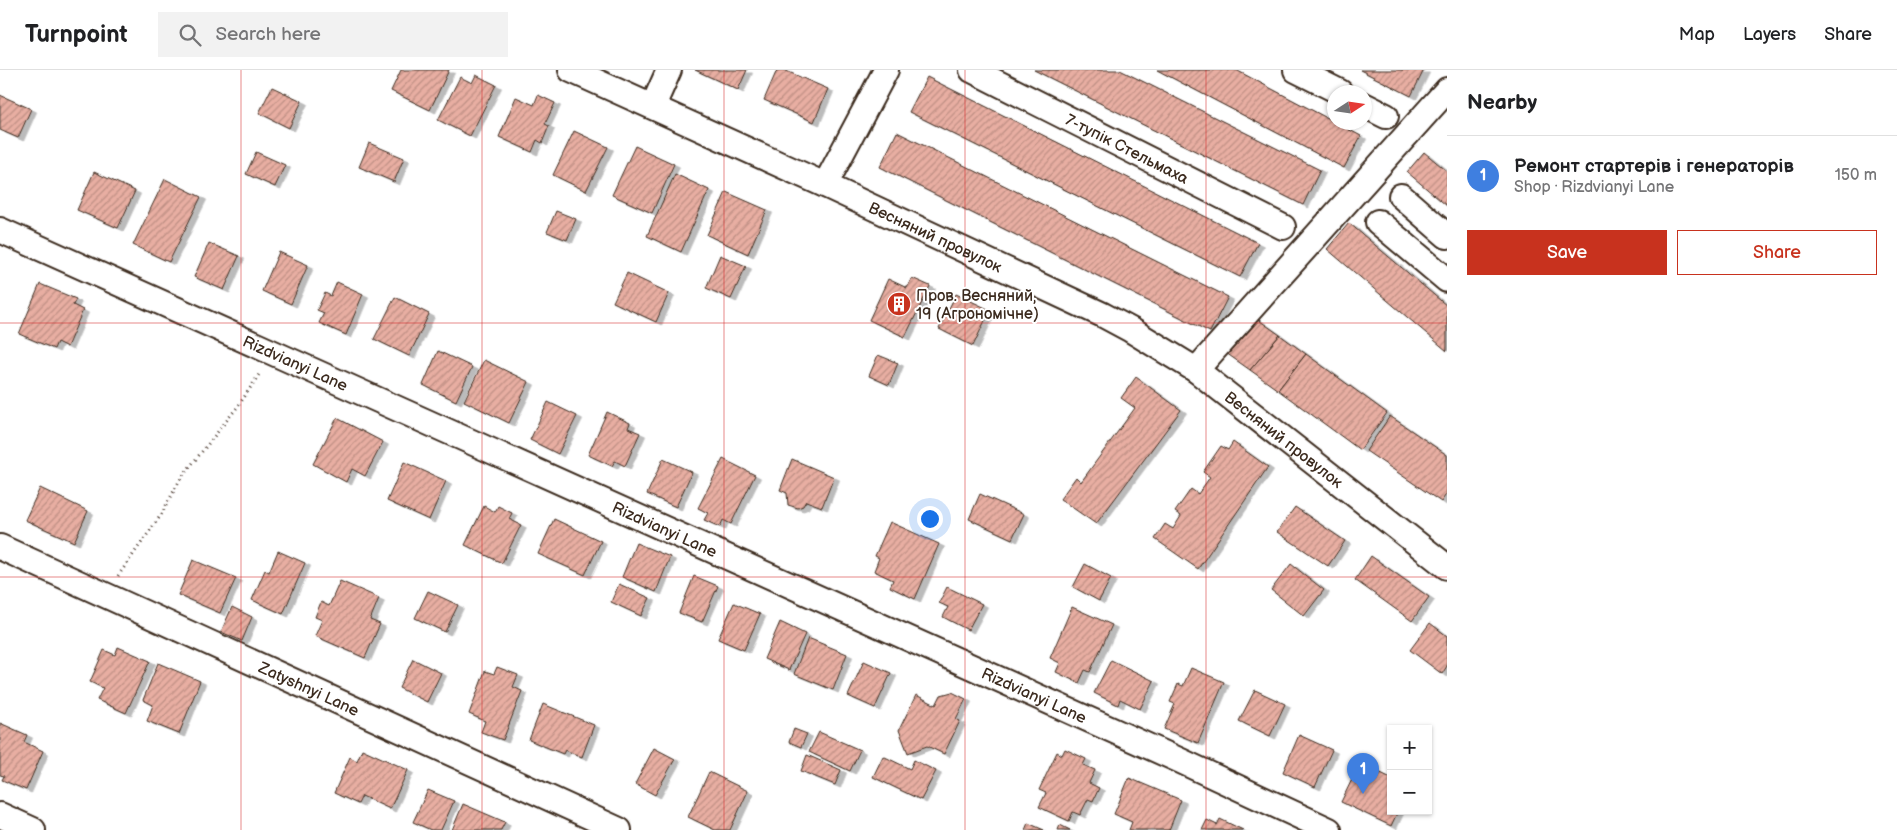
<!DOCTYPE html>
<html lang="en">
<head>
<meta charset="utf-8">
<style>
	:root { --surface:#fff; --page:#f2f2f2; --text:#202124; --muted:#757577; --line:#e0e0e0; --accent:#c8321e }
	body { margin:0; font-family:"Balsamiq Sans",sans-serif; background:var(--page); color:var(--text) }
	.controls { position:absolute; right:15px; bottom:15px; display:grid; overflow:hidden; border-radius:0px; box-shadow:0 1px 4px #0004 }
	.controls button { width:45px; height:45px; display:grid; place-items:center; padding:0; border:0; border-bottom:1px solid var(--line); background:var(--surface); color:var(--text); font:25px sans-serif }
	.compass { position:absolute; left:1327px; top:15px; width:45px; height:45px; border-radius:50%; background:var(--surface); box-shadow:0 1px 4px #0004; rotate:78deg }
	.you { position:absolute; left:929px; top:448px; width:18px; height:18px; margin:-12px; border:4px solid #fff; border-radius:50%; background:#1a73e8; box-shadow:0 0 0 8px #1a73e833 }
	.badge { display:grid; place-items:center; width:32px; height:32px; border-radius:50%; background:var(--accent); color:#fff; font-size:16px; font-weight:700 }
	.pin { position:absolute; translate:-50% -41px; filter:drop-shadow(0 1px 2px #0008) }
	.pin::after { content:''; position:absolute; top:26px; width:18px; height:15px; background:inherit; clip-path:polygon(0 0,100% 0,50% 100%) }
	.list { margin:0; padding:0; list-style:none }
	h2 { display:flex; justify-content:space-between; align-items:center; height:65px; margin:0; padding:0 20px; font-size:21px }
	h2 small { font-size:16px; font-weight:400; color:var(--muted) }
	.list li { display:grid; grid-template-columns:32px 1fr auto; gap:15px; align-items:center; box-sizing:border-box; height:80px; padding:0 20px; border-top:1px solid var(--line) }
	.list b { display:block; font-size:19px; white-space:nowrap }
	.list p { margin:0; font-size:16px; white-space:nowrap; color:var(--muted) }
	.list em { font-size:16px; font-style:normal; color:var(--muted) }
	.actions { display:flex; gap:10px; padding:15px 20px }
	.actions a { flex:1; padding:11px 0; border:1px solid var(--accent); border-radius:0px; text-align:center; font-size:18px; color:var(--accent) }
	.actions .main { background:var(--accent); color:#fff }
	.icon { flex:none; width:28px; height:28px; fill:none; stroke:currentColor; stroke-width:2; stroke-linecap:round; stroke-linejoin:round }
	.map { position:relative; flex:none; width:1447px; height:760px; overflow:hidden }
	header { display:flex; align-items:center; gap:30px; box-sizing:border-box; height:70px; padding:0 25px; background:var(--surface); border-bottom:1px solid var(--line) }
	header strong { font-size:24px }
	nav { display:flex; gap:28px; margin-inline-start:auto; font-size:18px }
	.search { width:350px; height:45px; background:var(--page); display:flex; align-items:center; gap:12px; box-sizing:border-box; padding:0 18px; border-radius:0px; color:var(--muted); font-size:19px }
	main { display:flex }
	aside { flex:1; background:var(--surface) }
	.map>svg:first-child { display:block }
</style>
</head>
<body>
<header>
<strong>Turnpoint</strong>
<div class="search"><svg class="icon" aria-label="search" viewBox="0 0 24 24"><circle cx="10" cy="10" r="6"/><path d="M15 15l6 6"/></svg>Search here</div>
<nav><a>Map</a><a>Layers</a><a>Share</a></nav>
</header>
<main>
<div class="map">
<svg width="1447" height="760" viewBox="0 0 1447 760">
	<defs>
		<pattern id="building-hatch" width="6" height="6" patternUnits="userSpaceOnUse" patternTransform="scale(1.25)"><rect width="6" height="6" fill="#e8aea2"/><path d="M-1 1l2-2M0 6l6-6M5 7l2-2" fill="none" stroke="#bd8e83"/></pattern>
		<filter id="shadow"><feDropShadow dx="5.5" dy="3" stdDeviation="0" flood-color="#0004"/></filter>
	</defs>
	<rect width="100%" height="100%" fill="#fff"/>
	<filter id="ink" filterUnits="userSpaceOnUse"><feTurbulence type="fractalNoise" baseFrequency=".02" numOctaves="2"/><feDisplacementMap in="SourceGraphic" scale="10" xChannelSelector="R" yChannelSelector="G"/><feConvolveMatrix kernelMatrix="1 2 1 2 8 2 1 2 1" color-interpolation-filters="sRGB"/></filter>
	<g filter="url(#ink)">
		<g fill="url(#building-hatch)" stroke="#3b2a1e" filter="url(#shadow)">
			<path d="M401 0H449L430 40 391 21Z"/>
			<path d="M695 0H747L738 20Z"/>
			<path d="M777 0H784L828 19 814 52 764 30Z"/>
			<path d="M1034 0H1120L1320 100 1303 135Z"/>
			<path d="M1157 0H1236L1361 66 1344 98Z"/>
			<path d="M1360 0H1424L1411 26Z"/>
			<path d="M476 5 496 15 470 66 438 50 460 7 472 13Z"/>
			<path d="M927 7 1258 173 1240 207 909 42Z"/>
			<path d="M272 17 302 31 289 58 259 43Z"/>
			<path d="M0 25 31 39 18 68 0 60Z"/>
			<path d="M538 25 555 33 545 54 549 56 542 73 537 70 532 82 499 67 516 27 534 35Z"/>
			<path d="M574 61 608 77 586 121 553 105Z"/>
			<path d="M897 62 1228 227 1210 262 880 97Z"/>
			<path d="M369 73 404 88 394 112 359 97Z"/>
			<path d="M635 76 674 94 652 143 612 125Z"/>
			<path d="M256 82 285 95 275 117 246 104Z"/>
			<path d="M1424 82 1447 101V136L1407 102Z"/>
			<path d="M94 102 135 121 118 158 77 140Z"/>
			<path d="M675 104 709 120 681 182 647 166Z"/>
			<path d="M165 109 201 127 169 192 133 175Z"/>
			<path d="M726 122 767 140 748 184 707 165Z"/>
			<path d="M556 141 576 149 567 170 547 162Z"/>
			<path d="M1349 153 1447 236V281L1327 179Z"/>
			<path d="M209 173 239 186 224 220 194 207Z"/>
			<path d="M279 182 308 195 291 234 262 221Z"/>
			<path d="M720 185 746 196 731 229 706 218Z"/>
			<path d="M627 203 669 223 656 252 613 232Z"/>
			<path d="M912 208 930 216 905 267 869 250 888 209 907 218Z"/>
			<path d="M337 212 363 224 346 265 319 253 324 243 317 240 325 223 331 226Z"/>
			<path d="M40 214 76 229 73 235 83 240 67 277 57 272 54 279 19 264Z"/>
			<path d="M956 224 990 240 973 276 939 259Z"/>
			<path d="M395 227 429 244 409 286 374 269Z"/>
			<path d="M1253 246 1280 265 1250 300 1226 283Z"/>
			<path d="M1280 265 1306 284 1278 320 1250 300Z"/>
			<path d="M438 281 472 297 456 331 423 315Z"/>
			<path d="M1306 284 1387 343 1360 380 1278 320Z"/>
			<path d="M878 285 898 293 889 315 869 306Z"/>
			<path d="M484 290 529 312 509 353 464 331Z"/>
			<path d="M1136 307 1181 340 1096 454 1060 429 1076 407 1081 412 1135 338 1121 328Z"/>
			<path d="M548 332 577 346 558 384 530 370Z"/>
			<path d="M607 342 630 353 628 358 640 363 625 396 615 391 612 396 588 385Z"/>
			<path d="M1390 346 1447 385V423L1441 432 1366 381Z"/>
			<path d="M337 348 383 372 365 406 352 399 346 412 313 394Z"/>
			<path d="M1233 372 1268 397 1198 499 1155 469 1165 454 1173 459 1181 446 1175 442 1191 419 1198 424 1210 407 1203 402 1221 376 1228 380Z"/>
			<path d="M663 389 692 402 676 437 647 424Z"/>
			<path d="M723 389 755 405 731 454 723 450 720 457 704 450 708 443 698 438Z"/>
			<path d="M792 389 834 407 822 437 806 431 803 436 798 438 788 435 787 423 780 420Z"/>
			<path d="M404 392 446 411 429 450 387 431Z"/>
			<path d="M40 418 88 441 74 472 25 450Z"/>
			<path d="M980 424 1024 444 1012 469 969 449Z"/>
			<path d="M484 436 495 442 498 436 512 443 509 449 521 455 502 493 465 475Z"/>
			<path d="M1295 437 1345 471 1328 496 1277 462Z"/>
			<path d="M554 449 601 471 585 505 538 484Z"/>
			<path d="M890 452 939 474 915 529 890 517 893 510 874 501 879 488 875 486Z"/>
			<path d="M636 473 670 487 656 522 622 507Z"/>
			<path d="M278 481 305 493 283 544 252 530 265 500 269 502Z"/>
			<path d="M1371 486 1429 527 1412 551 1355 510Z"/>
			<path d="M193 490 236 508 220 543 178 525Z"/>
			<path d="M1085 494 1111 508 1099 531 1073 517Z"/>
			<path d="M1291 494 1324 520 1304 546 1271 520Z"/>
			<path d="M694 506 718 516 702 552 679 543Z"/>
			<path d="M340 511 379 528 370 550 380 554 365 588 315 566 322 550 315 547 321 532 329 536Z"/>
			<path d="M619 514 650 528 641 546 611 532Z"/>
			<path d="M947 517 982 534 968 560 943 547 948 537 939 533Z"/>
			<path d="M428 521 458 535 445 562 415 548Z"/>
			<path d="M734 533 760 544 744 580 718 569Z"/>
			<path d="M232 537 252 547 242 571 221 562Z"/>
			<path d="M1072 537 1112 555 1090 602 1085 600 1079 613 1056 602 1060 593 1050 588Z"/>
			<path d="M780 552 805 564 789 600 764 589Z"/>
			<path d="M1430 553 1447 566V596L1442 604 1410 580Z"/>
			<path d="M808 568 847 584 833 620 794 604Z"/>
			<path d="M118 577 150 591 126 643 97 630 103 618 90 612 104 580 115 585Z"/>
			<path d="M413 589 441 603 427 632 399 618Z"/>
			<path d="M1111 590 1154 611 1140 639 1120 629 1118 635 1094 623Z"/>
			<path d="M864 591 891 603 875 638 848 626Z"/>
			<path d="M158 593 200 611 179 664 147 651 153 635 143 630Z"/>
			<path d="M497 597 518 605 513 617 522 621 503 670 481 662 485 651 469 644 485 601 494 604Z"/>
			<path d="M1191 598 1224 612 1198 673 1164 659 1175 634 1170 632 1178 614 1183 616Z"/>
			<path d="M1255 620 1285 634 1270 666 1239 651Z"/>
			<path d="M952 622 966 629 956 649 960 651 944 684 927 676 908 683 899 660 916 625 936 635 941 625Z"/>
			<path d="M543 634 594 655 582 687 565 680 563 684 529 670Z"/>
			<path d="M0 653 27 665 24 672 43 681 26 720 2 710 4 706 0 705Z"/>
			<path d="M794 659 807 664 801 677 789 672Z"/>
			<path d="M819 662 860 680 850 701 809 682Z"/>
			<path d="M1299 665 1332 680 1315 717 1283 702Z"/>
			<path d="M654 678 675 689 655 725 635 714Z"/>
			<path d="M362 679 408 700 390 739 362 726 358 734 334 723 350 687 357 691Z"/>
			<path d="M1065 679 1086 689 1083 695 1095 700 1089 713 1099 718 1093 731 1088 729 1080 745 1073 742 1069 751 1039 737 1046 723 1039 720 1057 682 1062 685Z"/>
			<path d="M807 685 841 700 835 715 801 701Z"/>
			<path d="M883 686 910 699 914 690 936 701 921 730 873 707Z"/>
			<path d="M1360 693 1391 708V741H1398L1391 756 1341 732Z"/>
			<path d="M709 702 748 721 730 760H715L688 747Z"/>
			<path d="M1129 708 1181 730 1169 760H1129L1132 752 1114 744Z"/>
			<path d="M428 720 454 731 441 760H431L413 752Z"/>
			<path d="M463 734 505 752 501 760H452Z"/>
			<path d="M1220 749 1243 760H1202L1207 750 1217 755Z"/>
			<path d="M1028 753 1044 760H1025Z"/>
			<path d="M1060 755 1070 760H1058Z"/>
		</g>
		<g fill="none" stroke-linecap="round" stroke-linejoin="round">
			<g stroke="#3b2a1e" stroke-width="28">
				<g id="minor">
					<path id="s1" d="M571 0 825 115 1103 245 1131 260 1196 300 1447 497"/>
					<path id="s2" d="M972 0 1283 157"/>
					<path d="M1296 0 1340 22"/>
					<path d="M1364 35 1386 46"/>
					<path d="M653 36 669 0"/>
					<path d="M825 115 886 0"/>
					<path d="M1401 126 1447 166"/>
					<path d="M1378 152 1447 210"/>
					<path id="s3" d="M0 160 1181 691 1329 760"/>
					<path d="M1196 300 1447 20"/>
					<path id="s4" d="M0 477 619 760"/>
					<path d="M0 745 33 760"/>
				</g>
			</g>
			<path stroke="#3b2a1e" stroke-width="3" stroke-dasharray="1 4" stroke-linecap="butt" d="M118 506 161 445 181 408 239 335 260 303"/>
			<use href="#minor" stroke="#fff" stroke-width="24"/>
		</g>
	</g>
	<path fill="none" stroke="#d62828" stroke-width="1" stroke-opacity="0.55" d="M241 0V760M482 0V760M724 0V760M965 0V760M1206 0V760M0 253H1447M0 507H1447"/>
	<defs>
		<g id="building-disc" transform="scale(1.25)"><circle r="9.5" fill="#c8321e" stroke="#fff"/><path d="M-4-6H4V6H1V3H-1V6H-4ZM-2.5-4.3h1.7v1.8h-1.7ZM.8-4.3h1.7v1.8H.8ZM-2.5-1h1.7V.8h-1.7ZM.8-1h1.7V.8H.8Z" fill="#fff"/></g>
	</defs>
	<g fill-rule="evenodd">
		<use href="#building-disc" x="899" y="234"/>
	</g>
	<g text-anchor="middle" stroke-width="4" stroke-linejoin="round" paint-order="stroke">
		<g font-size="16" fill="#3b2a1e" stroke="#fff">
			<text dy="6" stroke="none"><textPath href="#s2" startOffset="174">7-тупік Стельмаха</textPath></text>
			<text dy="6" stroke="none"><textPath href="#s1" startOffset="401">Весняний провулок</textPath></text>
			<text dy="6" stroke="none"><textPath href="#s3" startOffset="324">Rizdvianyi Lane</textPath></text>
			<text dy="6" stroke="none"><textPath href="#s1" startOffset="806">Весняний провулок</textPath></text>
			<text dy="6" stroke="none"><textPath href="#s3" startOffset="729">Rizdvianyi Lane</textPath></text>
			<text dy="6" stroke="none"><textPath href="#s4" startOffset="340">Zatyshnyi Lane</textPath></text>
			<text dy="6" stroke="none"><textPath href="#s3" startOffset="1134">Rizdvianyi Lane</textPath></text>
		</g>
		<g font-size="16" fill="#3b2a1e" stroke="#fff" text-anchor="start">
			<text x="916" y="231">Пров. Весняний,<tspan x="916" dy="18">19 (Агрономічне)</tspan></text>
		</g>
	</g>
</svg>
<div class="controls">
<button>+</button>
<button>−</button>
</div>
<svg class="compass" viewBox="-18 -18 36 36"><path d="M0-13l5 13h-10z" fill="#e53935"/><path d="M0 13l5-13h-10z" fill="#757577"/></svg>
<div class="you"></div>
<div class="pin badge" style="left:1363px;top:724px;background:#3f7fe0">1</div>
</div>
<aside>
<h2>Nearby<small></small></h2>
<ul class="list">
<li><span class="badge" style="background:#3f7fe0">1</span><div><b>Ремонт стартерів і генераторів</b><p>Shop · Rizdvianyi Lane</p></div><em>150 m</em></li>
</ul>
<div class="actions"><a class="main">Save</a><a>Share</a></div>
</aside>
</main>
</body>
</html>
